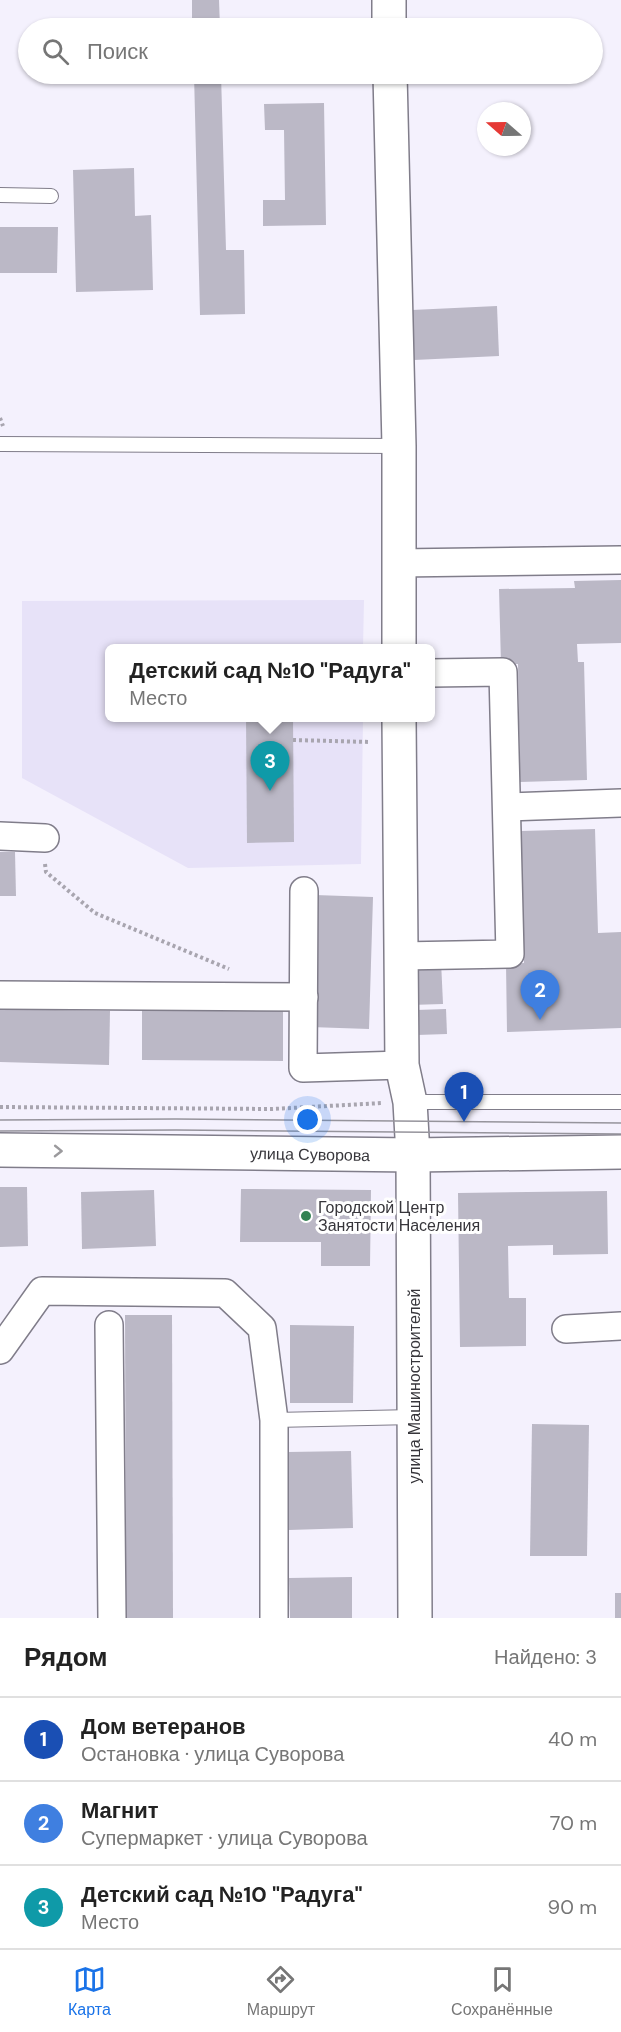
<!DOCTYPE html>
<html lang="ru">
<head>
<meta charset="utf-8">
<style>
	:root { --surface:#fff; --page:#f2f2f2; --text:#222; --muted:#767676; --line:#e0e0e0; --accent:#1a73e8 }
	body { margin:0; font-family:"DM Sans",sans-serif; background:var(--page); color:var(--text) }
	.compass { position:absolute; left:477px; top:102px; width:54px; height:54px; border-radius:50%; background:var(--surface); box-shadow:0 2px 4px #0004; rotate:290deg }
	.you { position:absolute; left:308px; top:1120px; width:21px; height:21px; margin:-15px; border:4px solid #fff; border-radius:50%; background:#1a73e8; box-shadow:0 0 0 9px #1a73e833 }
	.badge { display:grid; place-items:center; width:39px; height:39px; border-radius:50%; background:var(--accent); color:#fff; font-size:20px; font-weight:700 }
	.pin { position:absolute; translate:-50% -50px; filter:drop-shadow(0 2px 3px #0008) }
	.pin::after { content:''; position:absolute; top:32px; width:21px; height:18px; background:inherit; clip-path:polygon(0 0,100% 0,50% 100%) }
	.popup { position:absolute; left:105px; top:644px; width:330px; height:78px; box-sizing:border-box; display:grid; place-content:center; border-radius:9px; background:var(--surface); filter:drop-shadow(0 2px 4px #0005); font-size:20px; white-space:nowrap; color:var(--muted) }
	.popup b { font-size:22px; color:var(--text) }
	.popup::after { content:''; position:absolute; left:50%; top:100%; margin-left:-12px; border:12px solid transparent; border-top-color:var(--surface) }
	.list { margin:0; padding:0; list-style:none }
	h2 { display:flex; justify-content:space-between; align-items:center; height:78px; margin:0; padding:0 24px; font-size:26px }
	h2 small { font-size:20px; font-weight:400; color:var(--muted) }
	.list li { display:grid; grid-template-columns:39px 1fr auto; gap:18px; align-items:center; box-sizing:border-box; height:84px; padding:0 24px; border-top:2px solid var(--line) }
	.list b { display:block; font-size:22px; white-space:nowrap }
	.list p { margin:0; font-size:20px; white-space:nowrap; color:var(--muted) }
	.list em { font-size:20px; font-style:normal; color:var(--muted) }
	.icon { flex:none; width:33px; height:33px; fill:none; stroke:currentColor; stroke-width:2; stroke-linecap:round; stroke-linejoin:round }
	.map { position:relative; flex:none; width:621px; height:1618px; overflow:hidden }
	.search { position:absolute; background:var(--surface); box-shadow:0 2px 4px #0004; left:18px; right:18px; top:18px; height:66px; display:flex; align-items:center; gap:15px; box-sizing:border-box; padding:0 21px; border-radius:33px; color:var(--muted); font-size:22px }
	.sheet { height:330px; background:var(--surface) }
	nav { display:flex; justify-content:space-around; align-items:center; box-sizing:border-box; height:84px; border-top:2px solid var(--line); background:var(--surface); font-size:16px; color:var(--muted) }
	nav a { display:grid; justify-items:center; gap:3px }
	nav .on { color:var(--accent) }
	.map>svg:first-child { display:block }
</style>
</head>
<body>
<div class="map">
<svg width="621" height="1618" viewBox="0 0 621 1618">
	<rect width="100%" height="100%" fill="#f4f1fd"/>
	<path fill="#e7e2f8" d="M364 600 363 648H110V718H363L361 864 188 868 22 778V601Z"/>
	<g fill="#bbb8c6">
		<path d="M192 0H219L220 28H192Z"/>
		<path d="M194 74H221L226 250H244L245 314 200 315Z"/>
		<path d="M324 103 326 225 263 226V200H285L284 130H265L264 104Z"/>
		<path d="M134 168 135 216 151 215 153 290 76 292 73 170Z"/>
		<path d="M0 227H58L57 273H0Z"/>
		<path d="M497 306 499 356 414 360 412 310Z"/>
		<path d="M621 580V643L577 644 578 662H584L587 780 520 782 518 664H501L499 589 575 588 574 581Z"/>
		<path d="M246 718H293L294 842 247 843Z"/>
		<path d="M595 829 598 933 621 932V1028L507 1032 506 964 524 963 521 831Z"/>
		<path d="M0 852H15L16 896H0Z"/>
		<path d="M315 895 373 897 369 1029 310 1027Z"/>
		<path d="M441 961 443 1004 410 1005 408 963Z"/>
		<path d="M142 1006H283V1061L142 1060Z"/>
		<path d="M0 1009 110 1011 109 1065 0 1062Z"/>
		<path d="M446 1009 447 1034 417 1035 416 1010Z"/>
		<path d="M0 1187H27L28 1246 0 1247Z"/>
		<path d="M241 1189 371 1190 370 1266H321V1242H240Z"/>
		<path d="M154 1190 156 1246 82 1249 81 1192Z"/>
		<path d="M607 1191 608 1254 553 1255V1245L508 1246 509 1298H526V1346L460 1347 458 1193Z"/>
		<path d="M125 1315H172L173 1618H126Z"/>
		<path d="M290 1325 354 1326 353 1403H290Z"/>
		<path d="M532 1424 589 1425 587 1556H530Z"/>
		<path d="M351 1451 353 1528 289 1530 288 1452Z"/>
		<path d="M352 1577V1618H290L289 1578Z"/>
		<rect x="615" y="1593" width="6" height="25"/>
	</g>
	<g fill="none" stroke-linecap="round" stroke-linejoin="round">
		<g stroke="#807d8a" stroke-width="16">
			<g id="service">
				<path d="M0 195 51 196"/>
				<path d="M0 444 399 446"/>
				<path d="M410 1102H621"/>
				<path d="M274 1420 414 1417"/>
			</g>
		</g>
		<g stroke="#807d8a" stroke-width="30">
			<g id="minor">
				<path d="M398 563 621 560"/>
				<path d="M507 807 621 803"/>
				<path d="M0 836 45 838"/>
				<path d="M304 891 303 1068 402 1065"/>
				<path d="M401 956 510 954 503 672 430 673"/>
				<path d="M0 995 304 997"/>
				<path d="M109 1325 112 1618"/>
				<path d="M566 1329 621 1326"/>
				<path d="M0 1350 42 1291 225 1293 262 1328 274 1420V1618"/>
			</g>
		</g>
		<g stroke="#807d8a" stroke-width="36">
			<g id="tertiary">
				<path d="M389 0V28"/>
				<path d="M390 74 399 446V648"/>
				<path d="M399 718 402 1065 410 1102 413 1155 415 1618"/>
			</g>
		</g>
		<g stroke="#807d8a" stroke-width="36">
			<path id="secondary" d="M0 1150 413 1155 621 1152"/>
		</g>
		<g stroke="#a8a5af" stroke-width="4" stroke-dasharray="3 3" stroke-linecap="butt">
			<path d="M0 418 3 426"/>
			<path d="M293 740 370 742"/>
			<path d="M45 864 46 872 95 913 229 969"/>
			<path d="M0 1107 272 1109 383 1103"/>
		</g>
		<use href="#service" stroke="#fff" stroke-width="14"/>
		<use href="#minor" stroke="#fff" stroke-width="27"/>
		<use href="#tertiary" stroke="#fff" stroke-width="33"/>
		<use href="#secondary" stroke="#fff" stroke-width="33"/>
		<g stroke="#96949c" stroke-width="1.5">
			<path d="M0 1120 176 1119 621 1123"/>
			<path d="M0 1131 176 1130 621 1134"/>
		</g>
	</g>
	<defs><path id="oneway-chevron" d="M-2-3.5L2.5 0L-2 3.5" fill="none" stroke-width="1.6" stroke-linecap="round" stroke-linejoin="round" transform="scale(1.5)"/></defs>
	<use stroke="#9b9a9d" href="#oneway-chevron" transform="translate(58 1151) rotate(1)"/>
	<circle fill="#338353" stroke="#fff" stroke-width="2" cx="306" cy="1216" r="6"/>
	<g text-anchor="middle" stroke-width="6" stroke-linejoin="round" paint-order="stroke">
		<g font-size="16" fill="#37363b" stroke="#fff">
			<text transform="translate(310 1154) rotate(1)" y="6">улица Суворова</text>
			<text transform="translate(414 1386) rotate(-90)" y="6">улица Машиностроителей</text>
		</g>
		<g font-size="16" fill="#37363b" stroke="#fff" text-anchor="start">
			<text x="318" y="1213">Городской Центр<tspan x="318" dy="18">Занятости Населения</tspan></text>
		</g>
	</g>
</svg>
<svg class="compass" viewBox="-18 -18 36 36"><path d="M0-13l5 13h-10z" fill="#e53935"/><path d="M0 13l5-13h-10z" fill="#767676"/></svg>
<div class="you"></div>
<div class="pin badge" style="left:464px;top:1122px;background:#1a4fb4">1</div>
<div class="pin badge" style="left:540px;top:1020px;background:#3f7fe0">2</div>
<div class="pin badge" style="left:270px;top:791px;background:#0f9aa8">3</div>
<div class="popup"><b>Детский сад №10 &quot;Радуга&quot;</b>Место</div>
<div class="search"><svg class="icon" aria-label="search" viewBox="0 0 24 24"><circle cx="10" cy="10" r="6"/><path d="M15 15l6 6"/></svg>Поиск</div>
</div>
<section class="sheet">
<h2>Рядом<small>Найдено: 3</small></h2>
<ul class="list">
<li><span class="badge" style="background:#1a4fb4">1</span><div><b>Дом ветеранов</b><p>Остановка · улица Суворова</p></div><em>40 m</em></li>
<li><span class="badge" style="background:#3f7fe0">2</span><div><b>Магнит</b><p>Супермаркет · улица Суворова</p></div><em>70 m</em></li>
<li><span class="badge" style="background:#0f9aa8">3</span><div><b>Детский сад №10 &quot;Радуга&quot;</b><p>Место</p></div><em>90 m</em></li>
</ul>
</section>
<nav>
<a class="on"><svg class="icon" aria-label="map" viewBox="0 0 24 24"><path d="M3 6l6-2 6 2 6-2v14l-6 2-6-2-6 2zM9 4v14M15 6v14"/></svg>Карта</a>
<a><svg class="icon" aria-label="directions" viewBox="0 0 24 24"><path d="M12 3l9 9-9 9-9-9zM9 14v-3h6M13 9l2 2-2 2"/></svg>Маршрут</a>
<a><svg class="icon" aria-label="saved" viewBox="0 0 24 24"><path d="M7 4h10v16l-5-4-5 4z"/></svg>Сохранённые</a>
</nav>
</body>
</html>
